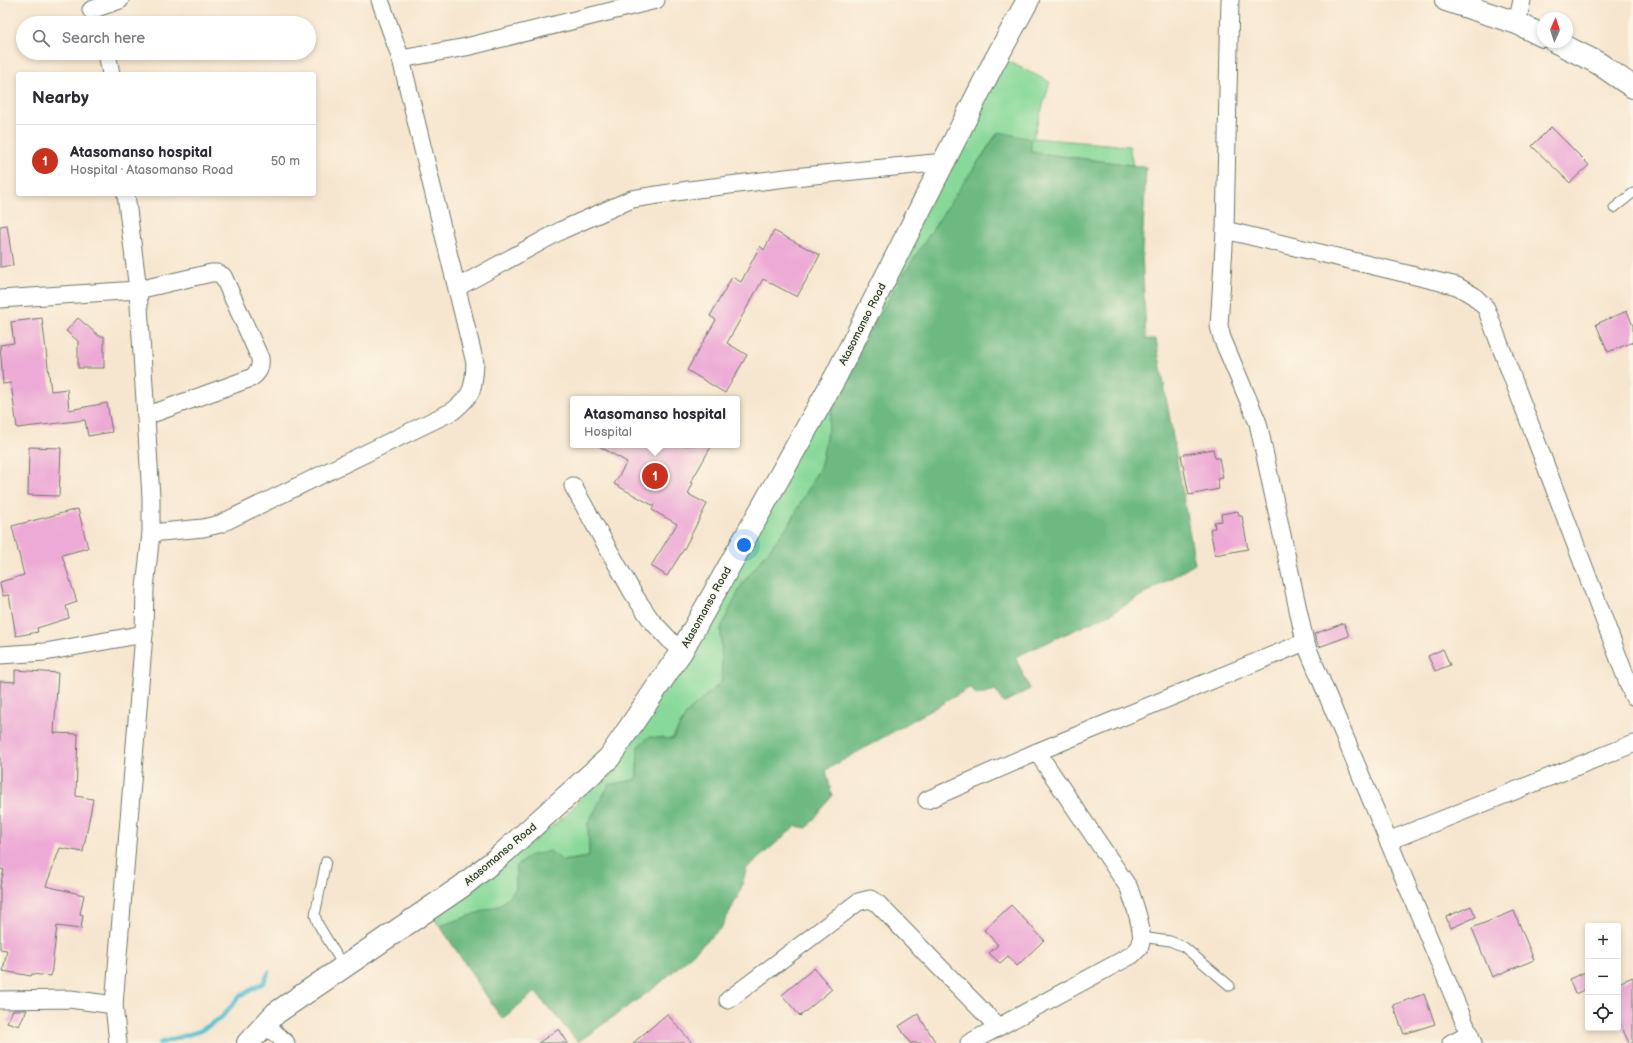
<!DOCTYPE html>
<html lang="en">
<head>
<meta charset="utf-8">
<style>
	:root { --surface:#fff; --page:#f7f7f7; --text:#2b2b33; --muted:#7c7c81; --line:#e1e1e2; --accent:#c8321e }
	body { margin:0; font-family:"Balsamiq Sans",sans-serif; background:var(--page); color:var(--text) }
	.controls { position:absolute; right:12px; bottom:12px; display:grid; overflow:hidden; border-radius:4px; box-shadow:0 2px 6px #0003 }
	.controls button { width:36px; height:36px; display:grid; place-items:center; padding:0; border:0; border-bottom:1px solid var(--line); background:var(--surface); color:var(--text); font:20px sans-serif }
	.compass { position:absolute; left:1537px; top:12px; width:36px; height:36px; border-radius:50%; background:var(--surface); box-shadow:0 2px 6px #0003; rotate:3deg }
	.you { position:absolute; left:744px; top:545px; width:14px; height:14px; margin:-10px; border:3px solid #fff; border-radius:50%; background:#1a73e8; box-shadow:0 0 0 6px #1a73e833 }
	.badge { display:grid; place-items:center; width:26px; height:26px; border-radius:50%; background:var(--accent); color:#fff; font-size:13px; font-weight:700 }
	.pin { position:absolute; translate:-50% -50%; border:2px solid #fff; box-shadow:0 1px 4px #0006 }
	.popup { position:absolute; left:570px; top:396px; width:170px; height:52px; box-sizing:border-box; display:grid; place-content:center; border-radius:4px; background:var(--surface); filter:drop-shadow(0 1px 3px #0005); font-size:13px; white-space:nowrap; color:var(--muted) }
	.popup b { font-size:15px; color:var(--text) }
	.popup::after { content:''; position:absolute; left:50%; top:100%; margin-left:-8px; border:8px solid transparent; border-top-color:var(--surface) }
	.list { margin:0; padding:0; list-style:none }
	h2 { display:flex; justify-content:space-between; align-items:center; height:52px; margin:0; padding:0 16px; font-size:17px }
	h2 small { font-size:13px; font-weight:400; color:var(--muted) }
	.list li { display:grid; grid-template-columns:26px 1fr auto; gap:12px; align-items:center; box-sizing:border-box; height:72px; padding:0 16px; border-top:1px solid var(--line) }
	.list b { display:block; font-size:15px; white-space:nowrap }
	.list p { margin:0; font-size:13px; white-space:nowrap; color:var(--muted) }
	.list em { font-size:13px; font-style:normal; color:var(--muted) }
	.icon { flex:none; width:22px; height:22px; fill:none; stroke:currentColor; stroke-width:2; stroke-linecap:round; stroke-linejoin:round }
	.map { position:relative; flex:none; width:1633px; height:1043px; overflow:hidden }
	.search { position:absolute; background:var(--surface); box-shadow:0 2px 6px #0003; left:16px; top:16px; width:300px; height:44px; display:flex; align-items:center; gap:10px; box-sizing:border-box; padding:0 14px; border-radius:22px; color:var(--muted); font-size:15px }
	.panel { position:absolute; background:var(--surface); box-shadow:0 2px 6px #0003; left:16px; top:72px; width:300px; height:124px; border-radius:4px }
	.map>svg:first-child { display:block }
</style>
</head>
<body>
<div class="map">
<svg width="1633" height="1043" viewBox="0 0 1633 1043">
	<rect width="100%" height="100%" fill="#fcf5e5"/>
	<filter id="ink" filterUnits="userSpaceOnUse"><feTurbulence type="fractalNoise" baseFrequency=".025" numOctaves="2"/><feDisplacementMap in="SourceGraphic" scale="8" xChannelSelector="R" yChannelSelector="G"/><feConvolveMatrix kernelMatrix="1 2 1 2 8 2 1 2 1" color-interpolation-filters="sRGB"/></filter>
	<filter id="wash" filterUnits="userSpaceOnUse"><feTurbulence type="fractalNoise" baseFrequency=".012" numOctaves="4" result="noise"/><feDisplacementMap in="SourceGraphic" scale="16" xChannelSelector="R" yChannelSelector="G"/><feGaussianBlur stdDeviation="0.9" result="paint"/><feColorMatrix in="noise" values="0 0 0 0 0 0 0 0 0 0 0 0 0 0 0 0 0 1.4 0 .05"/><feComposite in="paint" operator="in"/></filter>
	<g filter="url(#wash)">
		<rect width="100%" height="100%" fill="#f7e6cf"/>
		<path fill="#87d999" stroke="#538b66" d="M1003 59 1050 82 1033 138 1129 146 1133 165 1030 152 998 132C938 220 882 310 828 402L832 408 821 465 790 523 742 584 721 628 722 681 687 713 672 739 649 737 637 765V779L609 785 588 823 589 857 516 867V888L501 905 440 926 430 914 483 881 565 816 617 758Z"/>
		<path fill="#6db981" stroke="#467b5a" d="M999 132 1031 139V152L1146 167 1142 252 1146 339H1156L1195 564 1112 613 1015 657 1030 689 1003 703 996 690 976 695 971 687 826 770 832 796 807 828 796 826 747 868 739 894 721 928 658 985 578 1042 535 992 502 1019 440 926 501 905 516 888V867L529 856 550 851 563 861 589 857 588 823 609 785 637 779 638 746 649 737 673 739 687 713 722 681 721 628 742 584 790 523 821 465 832 408 828 402 898 283 953 198Z"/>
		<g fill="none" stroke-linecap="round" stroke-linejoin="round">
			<path stroke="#56c0d2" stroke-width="4.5" d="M160 1043 200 1031 221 1018 239 997 263 983 269 972"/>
		</g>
		<g id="blocks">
			<g fill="#edaad6">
				<path d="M1551 127 1589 165 1570 183 1532 146Z"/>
				<path d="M7 225 13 265 0 267V226Z"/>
				<path d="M774 231 820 255 797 297 763 279 727 343 747 355 725 393 687 370 716 320 710 316 732 277 741 282 760 246 764 250Z"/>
				<path d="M1627 311 1633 326V342L1608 352 1596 324Z"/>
				<path d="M42 318 51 391 67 389 69 410 107 403 112 432 88 436 85 420 17 428 11 383 3 384 0 345 14 343 11 322Z"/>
				<path d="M78 318 99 336H104V368H78V341L66 331Z"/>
				<path d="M597 445H712L691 482 693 483 688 494 707 504 684 549 667 576 651 566 677 524 652 510 654 506 614 484 627 462Z"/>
				<path d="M29 447 61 448 59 496 28 495Z"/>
				<path d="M1213 449 1215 458H1219L1223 478 1217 479 1219 489 1189 495 1181 455Z"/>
				<path d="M78 509 88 548 62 555 77 602 66 606 69 618 37 628 38 632 16 636 9 595 3 596 0 585V582L24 575 12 526Z"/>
				<path d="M1238 511 1239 516H1242L1248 549 1215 555 1210 529 1215 528 1214 522 1222 521 1221 514Z"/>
				<path d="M1344 623 1349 636 1319 647 1314 634Z"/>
				<path d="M1443 649 1450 665 1435 671 1428 656Z"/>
				<path d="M15 670 58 673 54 733 78 734 76 796 93 799 83 852 60 848 46 886 84 895 80 914 83 915 81 929 57 926 51 976 32 974 31 976 3 971 7 950 0 949V886L4 870 0 869V681L15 682Z"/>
				<path d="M1011 905 1044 940 1017 966 1008 956 1000 963 989 953 998 945 984 930Z"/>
				<path d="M1471 906 1476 917 1451 928 1446 917Z"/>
				<path d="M1514 911 1534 960 1492 977 1472 928Z"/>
				<path d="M814 968 832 989 800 1016 782 995Z"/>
				<path d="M1588 971V988L1575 994 1569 979Z"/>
				<path d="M1633 977V1043H1629L1618 1019V983Z"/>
				<path d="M1424 994 1435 1024 1404 1034 1393 1005Z"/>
				<path d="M13 1010H27L19 1026 7 1022Z"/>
				<path d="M667 1014 692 1043H633Z"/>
				<path d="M918 1014 936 1043H910L899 1026Z"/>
				<path d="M559 1029 568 1043H538Z"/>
			</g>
		</g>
	</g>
	<g filter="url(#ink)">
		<use href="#blocks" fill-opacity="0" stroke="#6b786a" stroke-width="1"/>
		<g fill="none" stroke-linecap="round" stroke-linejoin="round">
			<g stroke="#6b786a" stroke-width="11">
				<g id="lane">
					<path d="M1614 208 1633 193"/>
					<path d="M326 861 315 915 318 924 344 967"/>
					<path d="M1141 937 1170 941 1184 947 1230 986"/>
				</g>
			</g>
			<g stroke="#6b786a" stroke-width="19">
				<g id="street">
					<path d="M380 0 401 59 466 47 656 0"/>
					<path d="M1230 0 1225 230 1219 326 1222 338 1258 423 1305 642 1473 1043"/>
					<path d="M91 10 120 0"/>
					<path d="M1517 23 1522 0"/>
					<path d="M107 53 111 74"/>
					<path d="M1225 230 1457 286 1474 296 1486 308 1633 696"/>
					<path d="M458 287 562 230 632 199 689 190 794 177 944 162"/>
					<path d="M0 299 138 290 211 273H217L223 276 260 358C261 368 259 372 251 378L146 416"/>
					<path d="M573 486 634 595 651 620 681 652"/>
					<path d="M151 533 203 528 220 524 453 411C473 395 474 388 475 363L401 59"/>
					<path d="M0 655 45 652 144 634"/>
					<path d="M927 800 1037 752 1305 642"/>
					<path d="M1388 841 1633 744"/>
					<path d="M0 1000 70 999 114 1005"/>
					<path d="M728 1000 858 902 870 899 877 903 998 1027"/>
					<path d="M266 1025 286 1043"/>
					<path d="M118 1043 114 1005 144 634 145 588 151 533V497L138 290 126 194"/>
					<path d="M969 1043 1132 955C1134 953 1137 950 1139 948 1147 936 1133 901 1129 888L1037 752"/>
					<path d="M1451 1043 1470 1033"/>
				</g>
			</g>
			<g stroke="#6b786a" stroke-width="24">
				<g id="secondary">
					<path d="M1446 0 1517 23 1543 36"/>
					<path d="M1556 42 1598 63 1633 87"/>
					<path d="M248 1043 276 1013 461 887 500 856 609 758 681 652 836 376 992 66 1028 0"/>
				</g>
			</g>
			<use href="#lane" stroke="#fff" stroke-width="9"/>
			<use href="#street" stroke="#fff" stroke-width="17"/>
			<use href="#secondary" stroke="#fff" stroke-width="22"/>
		</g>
	</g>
	<g text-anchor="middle" stroke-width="3" stroke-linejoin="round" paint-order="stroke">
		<g font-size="11" fill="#1f3d34" stroke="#fcf5e5">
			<text transform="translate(862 324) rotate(-63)" y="4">Atasomanso Road</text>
			<text transform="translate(706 607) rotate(-61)" y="4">Atasomanso Road</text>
			<text transform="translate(500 854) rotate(-40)" y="4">Atasomanso Road</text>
		</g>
	</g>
</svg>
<div class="controls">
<button>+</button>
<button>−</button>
<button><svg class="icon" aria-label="locate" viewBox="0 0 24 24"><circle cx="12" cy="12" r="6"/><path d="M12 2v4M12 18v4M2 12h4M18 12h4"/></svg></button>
</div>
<svg class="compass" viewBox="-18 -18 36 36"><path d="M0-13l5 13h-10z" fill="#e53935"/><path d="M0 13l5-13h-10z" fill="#7c7c81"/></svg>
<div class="you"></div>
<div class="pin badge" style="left:655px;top:476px">1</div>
<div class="popup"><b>Atasomanso hospital</b>Hospital</div>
<div class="search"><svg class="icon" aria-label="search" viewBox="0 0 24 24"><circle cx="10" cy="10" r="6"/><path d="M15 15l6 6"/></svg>Search here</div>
<section class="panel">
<h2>Nearby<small></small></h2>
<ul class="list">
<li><span class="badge">1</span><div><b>Atasomanso hospital</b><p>Hospital · Atasomanso Road</p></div><em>50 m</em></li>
</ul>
</section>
</div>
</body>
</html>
